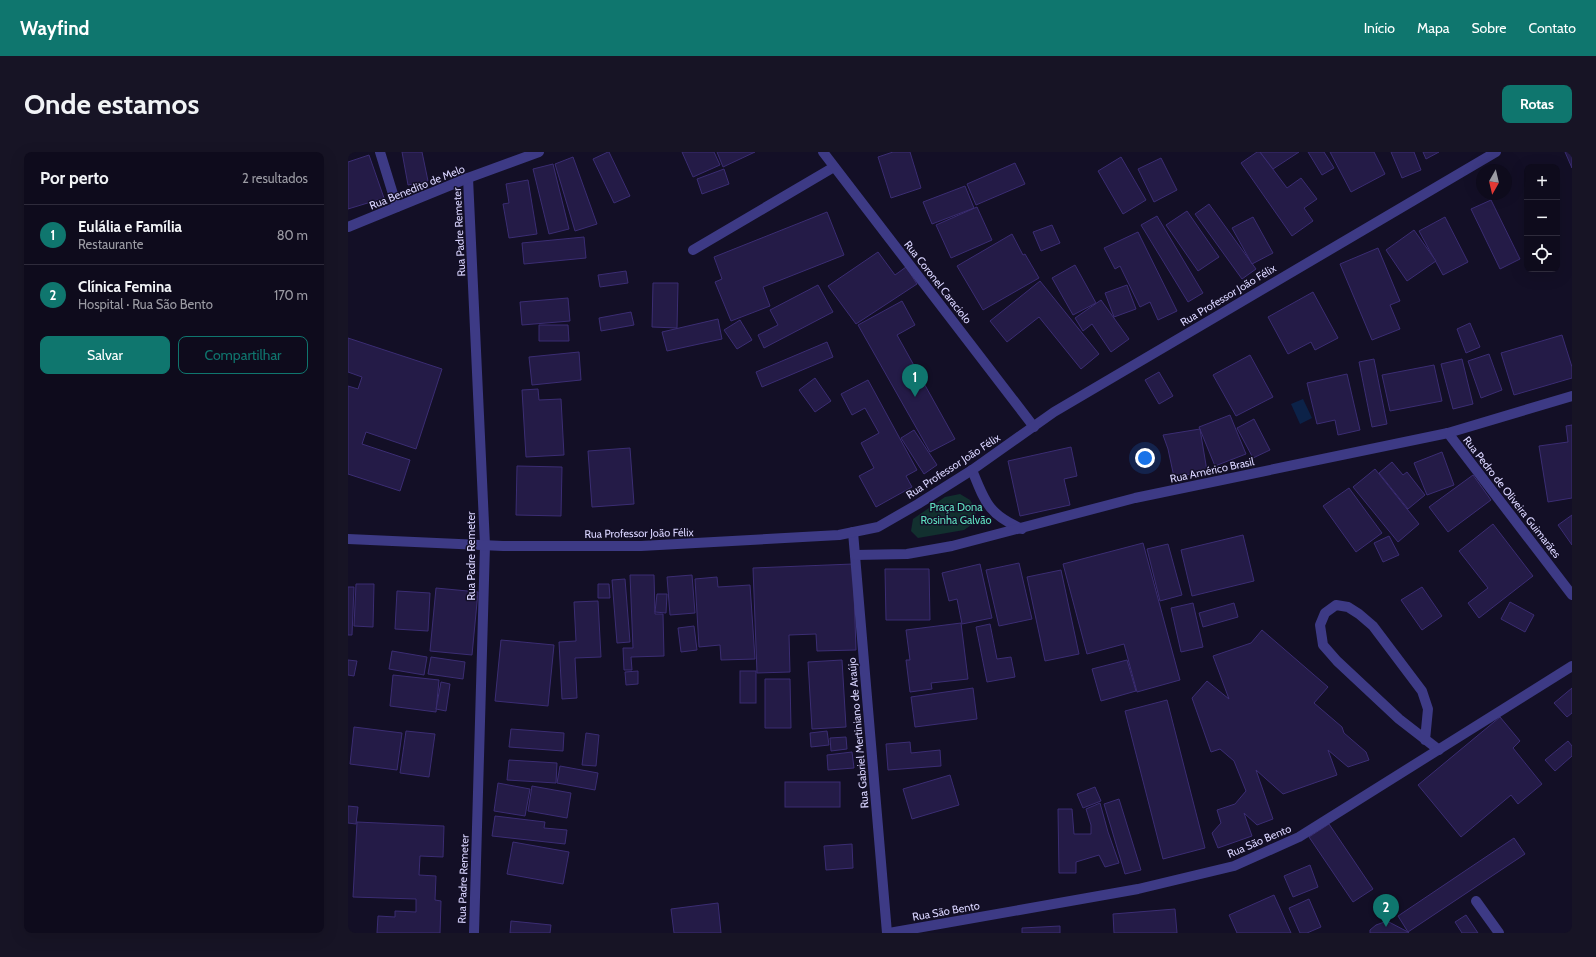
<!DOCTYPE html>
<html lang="pt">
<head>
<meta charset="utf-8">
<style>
	:root { --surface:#0e0b1c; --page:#171425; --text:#f1f3f6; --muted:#9b9ba3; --line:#2e2b3b; --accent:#0f766e }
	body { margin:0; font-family:Cabin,sans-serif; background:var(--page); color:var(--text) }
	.controls { position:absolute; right:12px; top:12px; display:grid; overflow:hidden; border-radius:8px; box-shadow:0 4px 16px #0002 }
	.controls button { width:36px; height:36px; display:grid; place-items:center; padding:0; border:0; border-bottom:1px solid var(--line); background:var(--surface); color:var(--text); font:20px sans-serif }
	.compass { position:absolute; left:1128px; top:12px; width:36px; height:36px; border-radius:50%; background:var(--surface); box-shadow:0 4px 16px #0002; rotate:188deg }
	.you { position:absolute; left:797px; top:306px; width:14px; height:14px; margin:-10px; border:3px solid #fff; border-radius:50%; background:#1a73e8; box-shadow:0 0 0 6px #1a73e833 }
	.badge { display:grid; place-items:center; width:26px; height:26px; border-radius:50%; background:var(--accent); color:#fff; font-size:13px; font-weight:700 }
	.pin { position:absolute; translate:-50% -33px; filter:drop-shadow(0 1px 2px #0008) }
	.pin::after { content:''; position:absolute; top:21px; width:14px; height:12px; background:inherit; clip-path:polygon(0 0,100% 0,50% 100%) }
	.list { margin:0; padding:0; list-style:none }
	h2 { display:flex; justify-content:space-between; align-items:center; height:52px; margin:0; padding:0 16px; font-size:17px }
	h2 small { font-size:13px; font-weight:400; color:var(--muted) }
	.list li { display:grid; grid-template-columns:26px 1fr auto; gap:12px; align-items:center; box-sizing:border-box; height:60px; padding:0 16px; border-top:1px solid var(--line) }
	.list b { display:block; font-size:15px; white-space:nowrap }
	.list p { margin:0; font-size:13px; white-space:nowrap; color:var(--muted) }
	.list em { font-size:13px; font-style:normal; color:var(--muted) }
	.actions { display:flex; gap:8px; padding:12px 16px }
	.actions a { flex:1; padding:9px 0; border:1px solid var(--accent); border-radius:8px; text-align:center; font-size:14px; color:var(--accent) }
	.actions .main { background:var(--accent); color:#fff }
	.icon { flex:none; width:22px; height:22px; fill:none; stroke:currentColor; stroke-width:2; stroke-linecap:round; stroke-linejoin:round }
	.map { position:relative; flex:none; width:1224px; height:781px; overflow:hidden; border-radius:8px }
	header { display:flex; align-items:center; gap:24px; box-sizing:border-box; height:56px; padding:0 20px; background:var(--accent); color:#fff }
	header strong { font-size:19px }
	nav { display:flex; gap:22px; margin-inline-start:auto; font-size:14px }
	.intro { display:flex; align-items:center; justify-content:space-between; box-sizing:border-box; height:96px; padding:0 24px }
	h1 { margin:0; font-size:28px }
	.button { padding:10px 18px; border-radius:8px; background:var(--accent); color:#fff; font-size:14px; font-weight:700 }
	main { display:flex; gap:24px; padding:0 24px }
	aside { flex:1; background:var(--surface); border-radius:8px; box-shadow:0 4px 16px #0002 }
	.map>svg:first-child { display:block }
</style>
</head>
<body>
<header>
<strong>Wayfind</strong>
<nav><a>Início</a><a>Mapa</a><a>Sobre</a><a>Contato</a></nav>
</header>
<div class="intro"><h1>Onde estamos</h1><a class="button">Rotas</a></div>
<main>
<aside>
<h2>Por perto<small>2 resultados</small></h2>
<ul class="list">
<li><span class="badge">1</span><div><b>Eulália e Família</b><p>Restaurante</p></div><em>80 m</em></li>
<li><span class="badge">2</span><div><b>Clínica Femina</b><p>Hospital · Rua São Bento</p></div><em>170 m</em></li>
</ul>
<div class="actions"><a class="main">Salvar</a><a>Compartilhar</a></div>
</aside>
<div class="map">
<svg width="1224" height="781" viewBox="0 0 1224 781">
	<rect width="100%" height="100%" fill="#130f26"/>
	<path fill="#12302f" d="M612 342 622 348 628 358 626 371 616 378 570 386 563 379 565 367 597 345Z"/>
	<path fill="#0c2248" d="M955 247 964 266 952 272 943 252Z"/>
	<g fill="#241b47" stroke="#3b2d73">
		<path d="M54 0H74L80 29 60 33Z"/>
		<path d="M260 0H261L282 44 266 51 245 7Z"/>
		<path d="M334 0H366L372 13 345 25Z"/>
		<path d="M369 0H407L375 15Z"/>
		<path d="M545 0H562L573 36 543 46 530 5Z"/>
		<path d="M909 0H912L939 36 953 26 969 47 956 56 965 69 944 84 893 11Z"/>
		<path d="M912 0H951L925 17Z"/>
		<path d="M960 0H976L986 16 974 23Z"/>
		<path d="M982 0H1026L1037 22 1003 40Z"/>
		<path d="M1043 0H1066L1073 18 1054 26Z"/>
		<path d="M1075 0H1091L1078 7Z"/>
		<path d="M1217 0H1224V16Z"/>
		<path d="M21 3 36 46 0 57V10Z"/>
		<path d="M225 5 249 72 227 79 207 12Z"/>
		<path d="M773 5 798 48 775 62 750 19Z"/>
		<path d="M813 6 829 38 806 50 790 17Z"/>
		<path d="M667 11 677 32 628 53 619 32Z"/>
		<path d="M205 12 221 77 201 82 185 17Z"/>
		<path d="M376 17 381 32 354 42 349 27Z"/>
		<path d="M180 28 189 82 161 86 155 52 161 51 158 32Z"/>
		<path d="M617 34 626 56 584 72 575 50Z"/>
		<path d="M1143 48 1172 107 1152 117 1123 57Z"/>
		<path d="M861 52 908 117 894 127 847 62Z"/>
		<path d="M629 55 644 88 603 106 588 73Z"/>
		<path d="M839 59 871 105 850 119 818 73Z"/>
		<path d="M479 60 496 103 415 135 422 154 383 169 367 130 374 127 366 105Z"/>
		<path d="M809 64 855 141 840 150 793 73Z"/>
		<path d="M905 65 925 101 904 112 884 76Z"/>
		<path d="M1097 65 1120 110 1095 123 1071 79Z"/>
		<path d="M704 73 712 91 693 99 685 80Z"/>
		<path d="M1066 78 1088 109 1059 129 1038 98Z"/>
		<path d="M790 80 829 159 810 168 802 150 792 155 772 114 767 117 756 96Z"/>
		<path d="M664 82 675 103 677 102 691 126 635 158 609 114Z"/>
		<path d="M236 85 238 106 176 112 174 91Z"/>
		<path d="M1030 96 1052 149 1042 153 1052 177 1024 188 992 112Z"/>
		<path d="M530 100 547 123 558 115 569 132 508 172 480 134Z"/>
		<path d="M727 113 748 151 725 163 704 126Z"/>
		<path d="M278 119 280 131 252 135 250 123Z"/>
		<path d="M692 129 751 202 733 217 691 165 659 190 642 169Z"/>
		<path d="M305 131H330L329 176 304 175Z"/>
		<path d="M470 133 485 160 416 196 410 183 430 173 422 158Z"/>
		<path d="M779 133 788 157 766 165 757 141Z"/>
		<path d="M965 140 990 186 967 198 963 190 940 202 920 165Z"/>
		<path d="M220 146 222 169 174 173 172 150Z"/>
		<path d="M753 148 781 187 763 200 744 172 735 179 727 166Z"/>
		<path d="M554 149 567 173 549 183 607 287 582 300 510 173Z"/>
		<path d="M283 160 286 173 253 179 251 166Z"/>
		<path d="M370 167 374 187 319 199 314 180Z"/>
		<path d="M392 168 404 188 389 197 376 178Z"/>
		<path d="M1122 171 1132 195 1118 201 1109 177Z"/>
		<path d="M191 173H220L221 189H191Z"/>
		<path d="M1214 183 1224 215V226L1166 243 1153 201Z"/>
		<path d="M0 186 94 217 68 297 18 280 14 292 62 308 52 339 0 322V234L10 237 14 225 0 220Z"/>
		<path d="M479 190 485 205 414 235 408 220Z"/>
		<path d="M231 200 233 228 184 233 181 205Z"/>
		<path d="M1141 202 1154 238 1133 246 1120 209Z"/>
		<path d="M902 203 925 245 888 264 865 223Z"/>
		<path d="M1026 207 1039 272 1024 275 1011 210Z"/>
		<path d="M1114 207 1125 252 1105 257 1093 212Z"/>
		<path d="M1086 213 1094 249 1042 259 1034 223Z"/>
		<path d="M811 220 825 244 811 252 797 228Z"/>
		<path d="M999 222 1012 278 990 283 987 268 969 272 959 231Z"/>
		<path d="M467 226 483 249 467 260 451 238Z"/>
		<path d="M520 228 569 318 558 324 564 335 528 355 511 324 526 316 513 291 531 281 517 256 504 263 493 242Z"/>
		<path d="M190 237 191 248 213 247 216 303 178 305 174 238Z"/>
		<path d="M882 263 898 302 867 314 851 275Z"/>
		<path d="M906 267 922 298 905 306 889 276Z"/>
		<path d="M1224 273V346L1200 350 1191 294 1220 290 1218 274Z"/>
		<path d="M852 277 859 319 826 325 820 297 815 283Z"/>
		<path d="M566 278 589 313 576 322 553 286Z"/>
		<path d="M723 295 729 324 716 327 722 353 672 364 660 309Z"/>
		<path d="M282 296 286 352 244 355 240 299Z"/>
		<path d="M1094 300 1106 333 1079 343 1066 311Z"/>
		<path d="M1044 310 1055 323 1059 320 1077 343 1060 357 1031 321Z"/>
		<path d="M169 314 214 315 213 364 168 363Z"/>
		<path d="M1027 317 1071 372 1050 390 1005 335Z"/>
		<path d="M1125 323 1143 348 1100 380 1081 355Z"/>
		<path d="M1001 336 1034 381 1008 400 975 354Z"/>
		<path d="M1224 363V393L1210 373Z"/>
		<path d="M1145 372 1185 424 1131 466 1120 451 1140 436 1111 399Z"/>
		<path d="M895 383 906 429 844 444 833 398Z"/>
		<path d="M1041 384 1051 403 1035 410 1026 391Z"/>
		<path d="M795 391 832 528 789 540 776 492 739 502 715 412Z"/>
		<path d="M820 392 834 443 812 449 799 397Z"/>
		<path d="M671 411 684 467 651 474 638 418Z"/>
		<path d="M505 412 508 498 469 499 468 482 441 483 442 520 409 521 405 416Z"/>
		<path d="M632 412 644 466 614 472 609 447 601 449 594 421Z"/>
		<path d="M537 417H581L582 468H538Z"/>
		<path d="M713 418 731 502 697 509 679 425Z"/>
		<path d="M282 423H306L307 462H315L316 504 283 505 284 518H276L275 496H285Z"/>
		<path d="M344 423 347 461 322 463 319 425Z"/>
		<path d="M369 425 370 435 402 433 407 507 373 508 372 493 351 495 347 427Z"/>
		<path d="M277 427 282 490 269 491 264 428Z"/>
		<path d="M8 432H26L25 475 6 474Z"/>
		<path d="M250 432H261L262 446H250Z"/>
		<path d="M0 435H6L4 483H0Z"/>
		<path d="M1074 435 1094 464 1074 478 1053 448Z"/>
		<path d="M88 436 130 440 124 503 82 499Z"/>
		<path d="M49 439 82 441 80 479 47 477Z"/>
		<path d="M309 442H319L318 461 307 460Z"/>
		<path d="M250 449 253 505 227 506 229 546 214 547 211 490 228 489 226 450Z"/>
		<path d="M1162 450 1186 463 1177 480 1153 467Z"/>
		<path d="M845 451 855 495 833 500 823 456Z"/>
		<path d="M886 451 890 465 855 475 851 461Z"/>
		<path d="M613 471 620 527 583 531 584 537 562 540 558 508H562L558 478Z"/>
		<path d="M642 472 649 507 663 505 667 525 639 530 628 475Z"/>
		<path d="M346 474 349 498 333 500 330 476Z"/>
		<path d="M914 478 980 535 966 551 994 575 996 581 1018 600 1021 608 1000 615 980 598 989 623 935 642 908 618 925 667 909 673 896 661 904 684 870 696 864 681 873 671 869 658 887 652 898 639 886 609 872 597 863 600 844 546 859 529 881 547 865 504 903 491Z"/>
		<path d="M153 488 206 493 200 554 147 549Z"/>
		<path d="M44 499 79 505 76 523 41 517Z"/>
		<path d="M83 505 117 510 115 527 80 522Z"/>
		<path d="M0 508 9 509 6 524 0 523Z"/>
		<path d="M494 508 498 575 464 577 460 510Z"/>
		<path d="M779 508 788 539 753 549 744 517Z"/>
		<path d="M290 519V532L278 533 277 520Z"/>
		<rect x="392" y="519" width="16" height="32"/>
		<path d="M45 523 91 528 88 560 42 554Z"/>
		<path d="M417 527H442L443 576H417Z"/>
		<path d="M93 530 102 532 98 559 88 557Z"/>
		<path d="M625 536 629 567 567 575 563 545Z"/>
		<path d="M1224 536V561L1219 565 1206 551Z"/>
		<path d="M819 548 857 696 815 707 777 559Z"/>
		<path d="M1152 565 1172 589 1165 596 1194 632 1170 652 1163 643 1113 685 1070 633Z"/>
		<path d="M6 575 54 581 49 618 2 612Z"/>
		<path d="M163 577 216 581 215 599 161 595Z"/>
		<path d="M58 579 87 582 81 625 52 621Z"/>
		<path d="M479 579 481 593 463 595 462 581Z"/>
		<path d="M238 581 251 583 248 614 234 613Z"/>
		<path d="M498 585 499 597 483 599 482 586Z"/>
		<path d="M1220 589 1224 594V604L1207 619 1197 608Z"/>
		<path d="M562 590 563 601 592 598 593 614 540 618 538 592Z"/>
		<path d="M504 600 506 616 480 618 479 603Z"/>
		<path d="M161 608 209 611 208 631 159 628Z"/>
		<path d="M212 614 250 621 247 638 209 631Z"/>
		<path d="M602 623 611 653 564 667 555 637Z"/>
		<rect x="437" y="630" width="55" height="25"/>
		<path d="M150 631 182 637 177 664 146 659Z"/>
		<path d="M184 634 223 641 219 666 180 659Z"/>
		<path d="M747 635 753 649 735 656 729 642Z"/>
		<path d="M771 647 793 718 777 722 756 652Z"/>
		<path d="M752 651 760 680 771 711 757 715 751 703 728 710V721H711L710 657H724L726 682H743V673L738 657Z"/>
		<path d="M0 654 10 655 8 672 0 671Z"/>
		<path d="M147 664 197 670 196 676 219 678 217 692 144 684Z"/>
		<path d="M9 670 96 674 95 705 72 704 71 723 88 724 87 748 93 749 92 781H29L30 764 47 765V759L68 760V747L5 745Z"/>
		<path d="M981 672 1025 737 1005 750 961 685Z"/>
		<path d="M1166 686 1177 702 1060 780 1050 764Z"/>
		<path d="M165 690 221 700 215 732 159 722Z"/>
		<path d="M504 692 505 716 478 718 476 694Z"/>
		<path d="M962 713 970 735 945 745 936 724Z"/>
		<path d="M926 743 943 781H889L881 763Z"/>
		<path d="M961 747 973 775 959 781H952L941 756Z"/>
		<path d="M370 751 373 781H326L323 757Z"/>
		<path d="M827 757 829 781H766L765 762Z"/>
		<path d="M1118 763 1130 781H1114L1107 770Z"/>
		<path d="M163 769 203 773 202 781H162Z"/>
		<path d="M1039 769 1060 780 1061 781H1022V778L1028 773Z"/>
		<path d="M712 774V781H674V776Z"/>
	</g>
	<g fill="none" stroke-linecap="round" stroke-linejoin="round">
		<g stroke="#3d3a85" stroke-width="10">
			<path d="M345 98 486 15"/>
			<path d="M1077 588 1080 557 1074 539 1025 474 1011 462 1000 455 988 453 977 461 972 473 975 493 989 509 1051 567 1091 598"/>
			<path d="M1128 749 1151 781"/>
		</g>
		<g stroke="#3d3a85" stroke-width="10">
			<path d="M32 0 49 55"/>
			<path d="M475 0 686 275"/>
			<path d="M120 26 137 393 126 781"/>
			<path d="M0 75 120 26 191 0"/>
			<path d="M1100 281 1224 443"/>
			<path d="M624 318C637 350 640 362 674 377"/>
			<path d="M505 380 539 781"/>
			<path d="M507 403 559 402 604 394 787 346 1100 281 1224 244"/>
			<path d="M541 781 790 737 886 714 951 685 1224 514"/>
		</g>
		<path stroke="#3d3a85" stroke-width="10" d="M0 387 155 394H293L491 383 530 375 570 352 624 318 706 260 1148 0"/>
	</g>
	<g text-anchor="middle" stroke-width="3" stroke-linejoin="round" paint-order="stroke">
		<g font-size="11" fill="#d9d4ff" stroke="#130f26">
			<text transform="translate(69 35) rotate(-22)" y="4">Rua Benedito de Melo</text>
			<text transform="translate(111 80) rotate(-93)" y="4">Rua Padre Remeter</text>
			<text transform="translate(590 130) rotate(52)" y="4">Rua Coronel Caraciolo</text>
			<text transform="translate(880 143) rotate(-31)" y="4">Rua Professor João Félix</text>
			<text transform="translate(605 314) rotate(-33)" y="4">Rua Professor João Félix</text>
			<text transform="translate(864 318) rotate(-12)" y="4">Rua Américo Brasil</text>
			<text transform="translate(1164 345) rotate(52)" y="4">Rua Pedro de Oliveira Guimarães</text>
			<text transform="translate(291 381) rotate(-1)" y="4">Rua Professor João Félix</text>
			<text transform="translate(123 404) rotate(-90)" y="4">Rua Padre Remeter</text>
			<text transform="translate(510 581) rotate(-95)" y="4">Rua Gabriel Mertiniano de Araújo</text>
			<text transform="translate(911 689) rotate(-23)" y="4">Rua São Bento</text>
			<text transform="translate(115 727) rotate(-88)" y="4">Rua Padre Remeter</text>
			<text transform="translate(598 759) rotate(-10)" y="4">Rua São Bento</text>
		</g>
		<g font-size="11" fill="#5fe0c0" stroke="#130f26">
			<text x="608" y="359">Praça Dona<tspan x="608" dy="13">Rosinha Galvão</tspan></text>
		</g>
	</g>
</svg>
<div class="controls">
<button>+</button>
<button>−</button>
<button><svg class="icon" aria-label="locate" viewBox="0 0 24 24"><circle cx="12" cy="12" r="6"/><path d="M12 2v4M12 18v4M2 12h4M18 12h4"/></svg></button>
</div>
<svg class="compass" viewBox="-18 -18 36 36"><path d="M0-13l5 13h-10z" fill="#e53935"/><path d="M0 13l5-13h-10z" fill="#9b9ba3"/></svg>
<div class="you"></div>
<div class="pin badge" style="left:567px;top:245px">1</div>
<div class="pin badge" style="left:1038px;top:775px">2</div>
</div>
</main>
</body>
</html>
